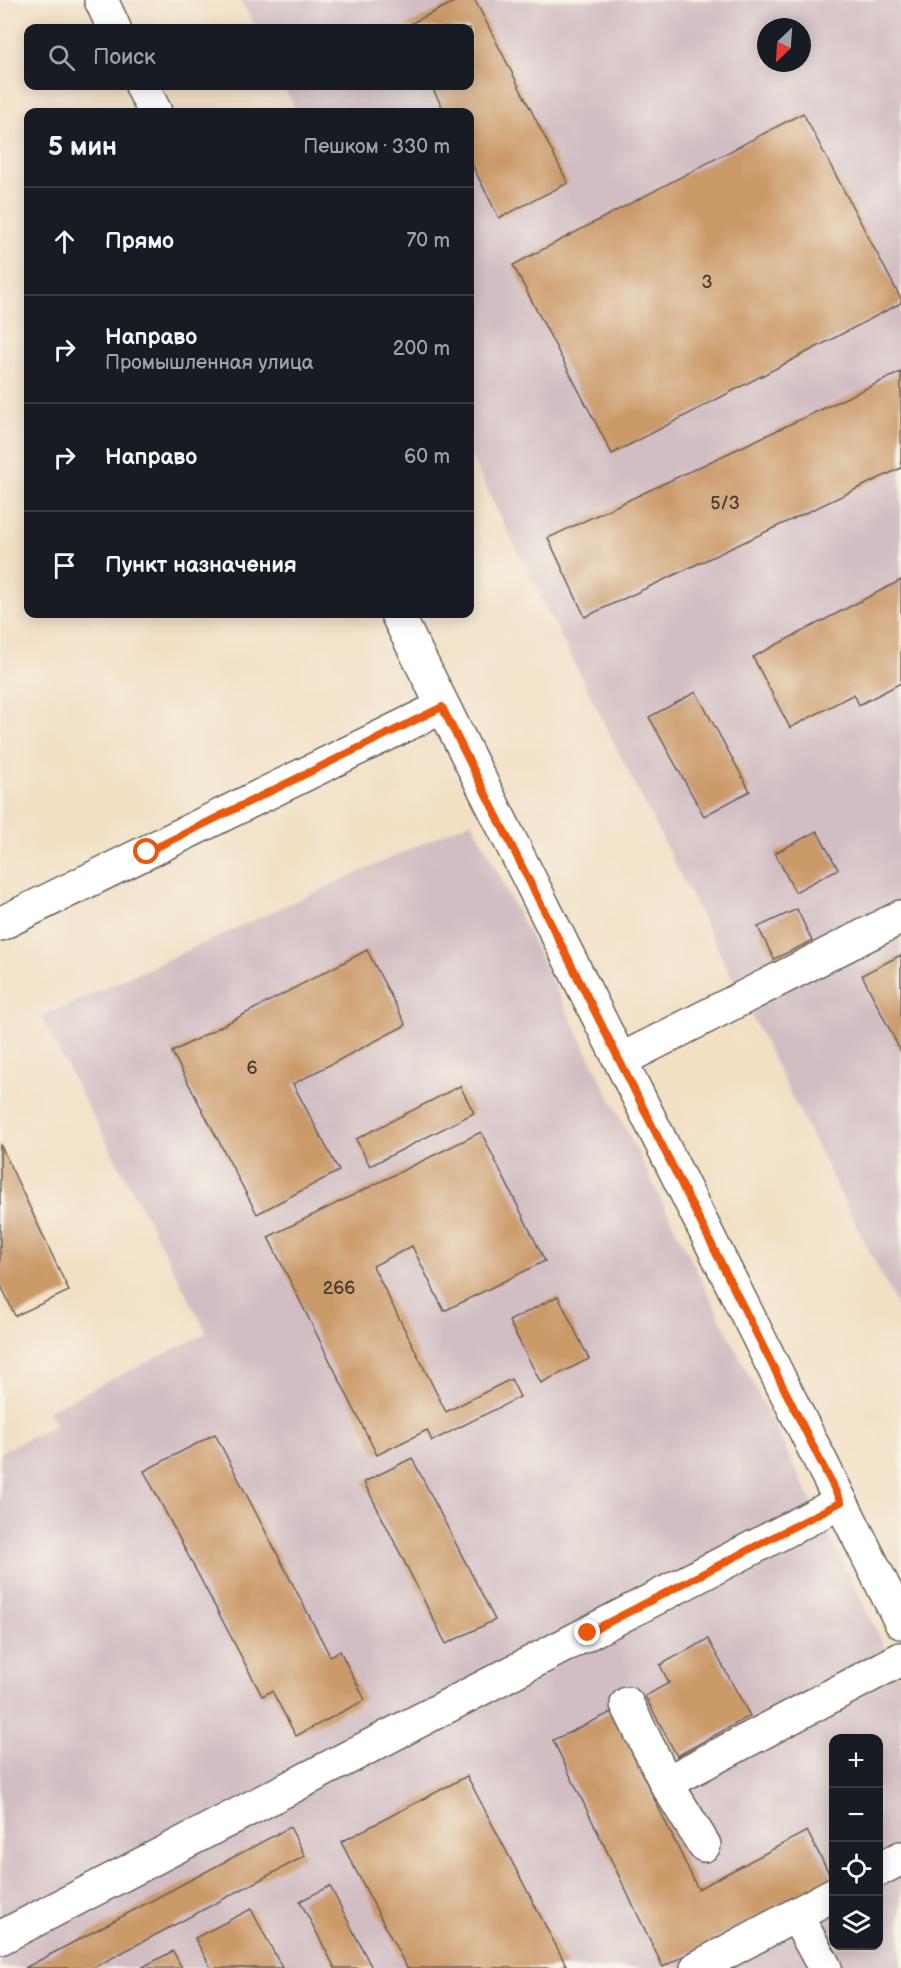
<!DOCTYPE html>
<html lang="ru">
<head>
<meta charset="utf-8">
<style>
	:root { --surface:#171b24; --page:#242831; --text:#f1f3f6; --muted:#9ea1a6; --line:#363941 }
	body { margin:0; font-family:"Balsamiq Sans",sans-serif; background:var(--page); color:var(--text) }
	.controls { position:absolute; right:18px; bottom:18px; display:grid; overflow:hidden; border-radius:12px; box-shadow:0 3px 15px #0003 }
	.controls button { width:54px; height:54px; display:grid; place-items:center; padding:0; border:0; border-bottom:2px solid var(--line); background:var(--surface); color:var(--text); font:30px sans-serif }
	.compass { position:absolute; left:757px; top:18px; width:54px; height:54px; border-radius:50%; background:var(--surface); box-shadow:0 3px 15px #0003; rotate:205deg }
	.stop { position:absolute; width:18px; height:18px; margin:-14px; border:4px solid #ea580c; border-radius:50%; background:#fff }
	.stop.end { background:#ea580c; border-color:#fff; box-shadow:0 2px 6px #0008 }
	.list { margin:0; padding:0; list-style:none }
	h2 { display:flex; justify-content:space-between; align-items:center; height:78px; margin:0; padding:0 24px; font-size:26px }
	h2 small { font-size:20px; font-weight:400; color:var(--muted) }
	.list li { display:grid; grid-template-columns:39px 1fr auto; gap:18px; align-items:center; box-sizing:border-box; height:108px; padding:0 24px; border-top:2px solid var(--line) }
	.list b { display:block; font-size:22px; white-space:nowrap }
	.list p { margin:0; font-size:20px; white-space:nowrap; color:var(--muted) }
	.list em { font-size:20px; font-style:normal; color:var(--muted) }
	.icon { flex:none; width:33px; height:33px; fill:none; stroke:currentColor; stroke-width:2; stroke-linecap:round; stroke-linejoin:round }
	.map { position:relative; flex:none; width:901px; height:1968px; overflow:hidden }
	.search { position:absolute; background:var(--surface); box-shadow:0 3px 15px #0003; left:24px; top:24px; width:450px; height:66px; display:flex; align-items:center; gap:15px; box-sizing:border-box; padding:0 21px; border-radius:12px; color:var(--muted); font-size:22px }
	.panel { position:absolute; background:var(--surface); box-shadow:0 3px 15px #0003; left:24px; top:108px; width:450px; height:510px; border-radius:12px }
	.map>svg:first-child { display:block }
</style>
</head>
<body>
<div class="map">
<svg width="901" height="1968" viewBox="0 0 901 1968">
	<rect width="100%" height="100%" fill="#f7f3e8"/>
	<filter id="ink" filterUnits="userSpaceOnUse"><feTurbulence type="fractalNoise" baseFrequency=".0167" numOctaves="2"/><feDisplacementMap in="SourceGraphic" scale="12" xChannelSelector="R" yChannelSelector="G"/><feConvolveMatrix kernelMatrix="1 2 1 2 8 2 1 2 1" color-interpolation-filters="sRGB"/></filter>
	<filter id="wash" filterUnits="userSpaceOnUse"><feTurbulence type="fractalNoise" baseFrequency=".008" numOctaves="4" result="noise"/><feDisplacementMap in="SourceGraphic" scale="24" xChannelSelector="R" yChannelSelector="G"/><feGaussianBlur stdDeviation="1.35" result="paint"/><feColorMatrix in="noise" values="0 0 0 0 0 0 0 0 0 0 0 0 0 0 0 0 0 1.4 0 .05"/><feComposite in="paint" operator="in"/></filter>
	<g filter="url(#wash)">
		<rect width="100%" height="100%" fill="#f2e0c5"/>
		<g fill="#d2bec2" fill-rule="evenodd">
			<path d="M241 0H901V1314L470 456V112H297L283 86H470V28H255ZM766 27H802V63H766Z"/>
			<path d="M472 821 901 1680V1968H0V1452L56 1425 47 1411 207 1333 41 1017ZM834 1738H878V1946H834Z"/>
		</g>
		<g id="blocks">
			<g fill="#cb9a69">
				<path d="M458 0H475L568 183 499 218 470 161V112H445L431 86H470V28H402Z"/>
				<path d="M803 113 901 299V303L612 454 513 265Z"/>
				<path d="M901 372V468L585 617 548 538Z"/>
				<path d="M901 580V683L859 705 854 694 790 728 753 657Z"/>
				<path d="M696 692 750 791 704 816 649 717Z"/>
				<path d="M817 831 838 869 795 892 775 853Z"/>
				<path d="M797 909 812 941 774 959 758 927Z"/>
				<path d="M367 950 406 1025 293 1084 339 1171 257 1214 172 1052Z"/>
				<path d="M901 955V1052L862 975Z"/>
				<path d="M460 1086 474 1113 370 1166 356 1139Z"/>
				<path d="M481 1132 545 1261 444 1311 412 1246 373 1266 446 1412 511 1379 520 1397 432 1441 427 1430 377 1455 268 1237Z"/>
				<path d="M0 1144 69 1291 15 1316 0 1283Z"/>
				<path d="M558 1296 589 1359 541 1383 509 1321Z"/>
				<path d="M215 1434 330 1656 340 1651 365 1700 296 1736 272 1691 262 1696 144 1471Z"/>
				<path d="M412 1458 495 1620 446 1644 364 1482Z"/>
				<path d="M708 1639 750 1716 677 1756 645 1696 669 1683 660 1665Z"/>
				<path d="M612 1712 698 1889 807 1831 831 1877 663 1967 553 1740Z"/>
				<path d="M467 1776 566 1965 560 1968H407L341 1842Z"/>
				<path d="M290 1827 305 1856 93 1968H25Z"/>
				<path d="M330 1886 372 1968H335L300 1901Z"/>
				<path d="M251 1909 282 1968H211L195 1938Z"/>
				<path d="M173 1951 182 1968H141Z"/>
			</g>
		</g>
	</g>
	<g filter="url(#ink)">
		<use href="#blocks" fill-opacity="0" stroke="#676157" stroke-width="1.5"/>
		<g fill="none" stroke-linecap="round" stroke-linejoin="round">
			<g stroke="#676157" stroke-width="36">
				<g id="minor">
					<path d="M101 0 114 28"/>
					<path d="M142 86 155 112"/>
					<path d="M397 614 901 1622"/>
					<path d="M0 924 442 707"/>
					<path d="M621 1060 901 917"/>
					<path d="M627 1704 666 1783 704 1845"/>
					<path d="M666 1783 901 1659"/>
					<path d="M878 1870 901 1858"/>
					<path d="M796 1915 825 1968"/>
					<path d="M0 1938 841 1502"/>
					<path d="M697 1968 834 1894"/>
				</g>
			</g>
			<use href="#minor" stroke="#fff" stroke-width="33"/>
		</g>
	</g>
	<g fill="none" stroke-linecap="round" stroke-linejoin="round" filter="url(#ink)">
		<path stroke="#ea580c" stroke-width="8" d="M147 852 442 707 841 1502 588 1633"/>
	</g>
	<g text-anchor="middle" stroke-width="4.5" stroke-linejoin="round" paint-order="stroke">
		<g font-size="18" fill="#483c2f">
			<text x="707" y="288">3</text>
			<text x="725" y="509">5/3</text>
			<text x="252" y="1074">6</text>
			<text x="339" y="1294">266</text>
		</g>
	</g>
</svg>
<div class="controls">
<button>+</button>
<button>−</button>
<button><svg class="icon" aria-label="locate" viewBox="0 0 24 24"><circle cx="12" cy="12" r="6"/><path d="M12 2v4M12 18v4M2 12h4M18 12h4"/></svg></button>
<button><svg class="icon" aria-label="layers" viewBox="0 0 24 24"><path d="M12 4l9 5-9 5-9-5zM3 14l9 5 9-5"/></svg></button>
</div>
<svg class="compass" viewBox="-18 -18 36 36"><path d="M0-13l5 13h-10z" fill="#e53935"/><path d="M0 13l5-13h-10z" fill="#9ea1a6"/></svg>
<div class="stop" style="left:147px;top:852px"></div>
<div class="stop end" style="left:588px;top:1633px"></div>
<div class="search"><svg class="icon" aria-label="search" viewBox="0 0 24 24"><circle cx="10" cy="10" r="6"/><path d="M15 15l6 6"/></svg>Поиск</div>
<section class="panel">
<h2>5 мин<small>Пешком · 330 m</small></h2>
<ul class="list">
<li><svg class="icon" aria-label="ahead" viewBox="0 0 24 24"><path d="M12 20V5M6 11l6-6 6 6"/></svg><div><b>Прямо</b></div><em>70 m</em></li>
<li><svg class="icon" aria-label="right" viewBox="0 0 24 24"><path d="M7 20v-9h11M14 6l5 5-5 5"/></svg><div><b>Направо</b><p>Промышленная улица</p></div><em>200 m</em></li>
<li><svg class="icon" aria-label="right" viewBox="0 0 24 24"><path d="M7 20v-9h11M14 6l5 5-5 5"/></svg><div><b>Направо</b></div><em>60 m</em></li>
<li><svg class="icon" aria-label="arrive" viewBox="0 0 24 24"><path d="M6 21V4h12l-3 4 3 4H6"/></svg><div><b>Пункт назначения</b></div></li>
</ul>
</section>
</div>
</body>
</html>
